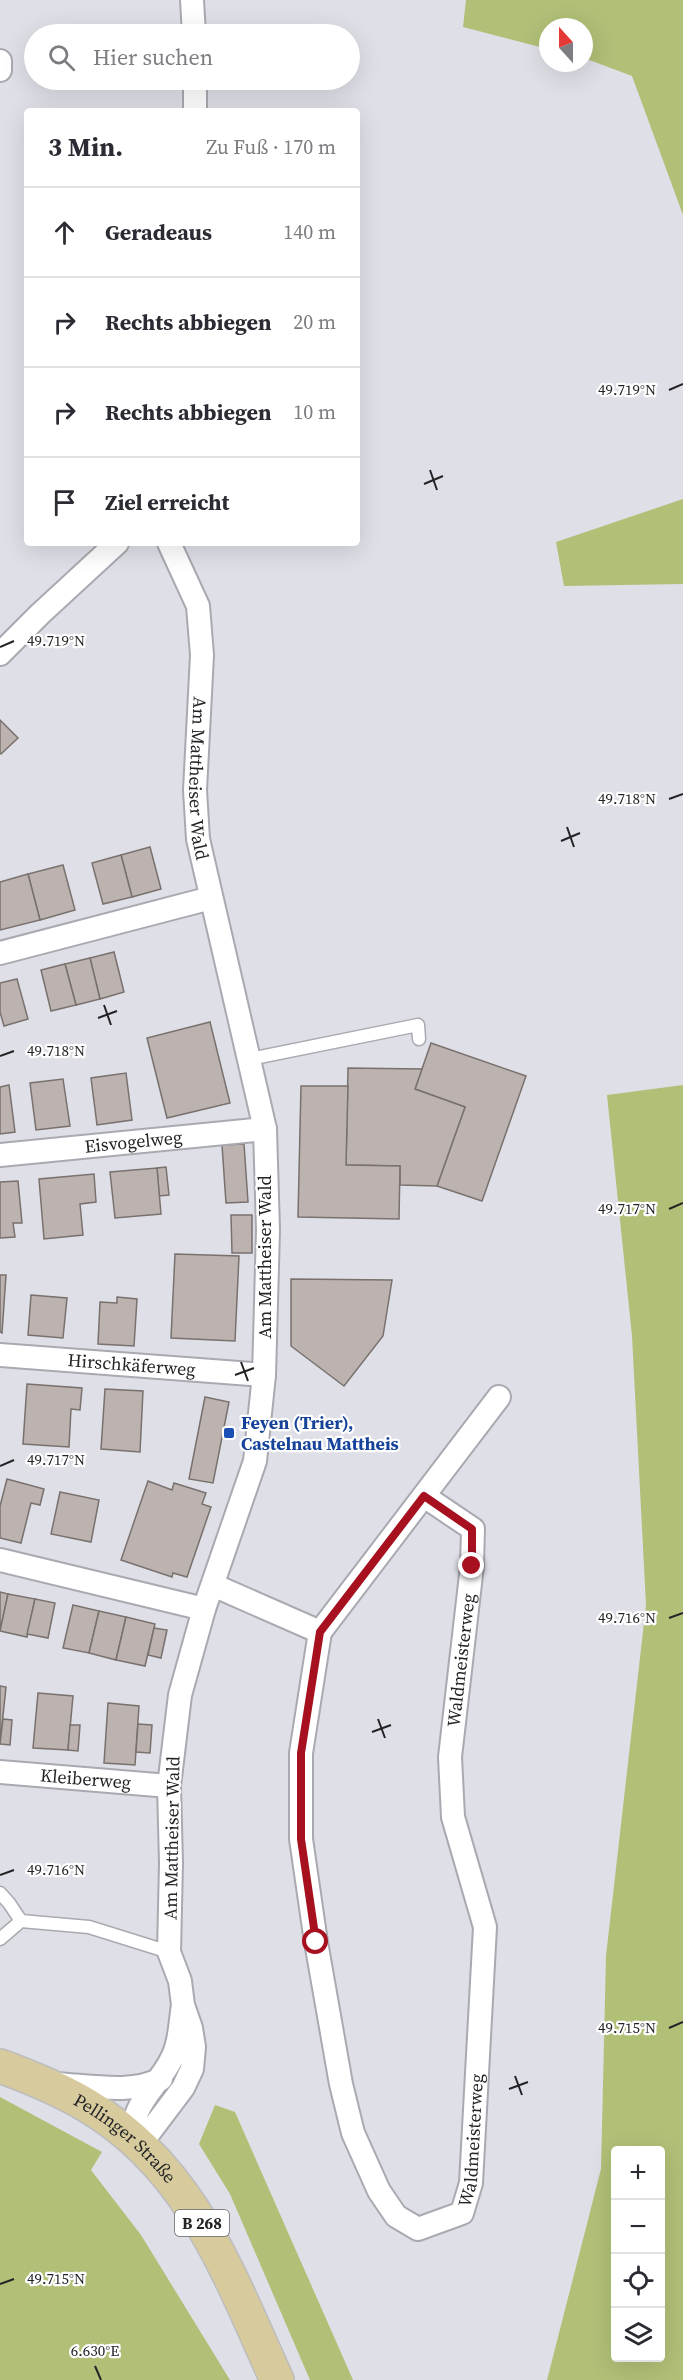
<!DOCTYPE html>
<html lang="de">
<head>
<meta charset="utf-8">
<style>
	:root { --surface:#fff; --page:#f2f2f3; --text:#2b2b33; --muted:#7c7c81; --line:#e1e1e2 }
	body { margin:0; font-family:"Source Serif 4",serif; background:var(--page); color:var(--text) }
	.controls { position:absolute; right:18px; bottom:18px; display:grid; overflow:hidden; border-radius:6px; box-shadow:0 6px 24px #0002 }
	.controls button { width:54px; height:54px; display:grid; place-items:center; padding:0; border:0; border-bottom:2px solid var(--line); background:var(--surface); color:var(--text); font:30px sans-serif }
	.compass { position:absolute; left:539px; top:18px; width:54px; height:54px; border-radius:50%; background:var(--surface); box-shadow:0 6px 24px #0002; rotate:339deg }
	.stop { position:absolute; width:18px; height:18px; margin:-14px; border:4px solid #a7101f; border-radius:50%; background:#fff }
	.stop.end { background:#a7101f; border-color:#fff; box-shadow:0 2px 6px #0008 }
	.list { margin:0; padding:0; list-style:none }
	h2 { display:flex; justify-content:space-between; align-items:center; height:78px; margin:0; padding:0 24px; font-size:26px }
	h2 small { font-size:20px; font-weight:400; color:var(--muted) }
	.list li { display:grid; grid-template-columns:39px 1fr auto; gap:18px; align-items:center; box-sizing:border-box; height:90px; padding:0 24px; border-top:2px solid var(--line) }
	.list b { display:block; font-size:22px; white-space:nowrap }
	.list em { font-size:20px; font-style:normal; color:var(--muted) }
	.icon { flex:none; width:33px; height:33px; fill:none; stroke:currentColor; stroke-width:2; stroke-linecap:round; stroke-linejoin:round }
	.map { position:relative; flex:none; width:683px; height:2380px; overflow:hidden }
	.search { position:absolute; background:var(--surface); box-shadow:0 6px 24px #0002; left:24px; top:24px; width:336px; height:66px; display:flex; align-items:center; gap:15px; box-sizing:border-box; padding:0 21px; border-radius:33px; color:var(--muted); font-size:22px }
	.panel { position:absolute; background:var(--surface); box-shadow:0 6px 24px #0002; left:24px; top:108px; width:336px; height:438px; border-radius:6px }
	.map>svg:first-child { display:block }
</style>
</head>
<body>
<div class="map">
<svg width="683" height="2380" viewBox="0 0 683 2380">
	<rect width="100%" height="100%" fill="#dfdfe7"/>
	<g fill="#b0c077" fill-rule="evenodd">
		<path d="M466 0H683V215L632 76 584 58V27H548V49L463 27Z"/>
		<path d="M683 499V584L564 586 556 542Z"/>
		<path d="M683 1085V2380H547L601 2169 606 1956 646 1605 632 1336 607 1095ZM660 2150V2358H616V2150Z"/>
		<path d="M0 2097 102 2152 91 2170 141 2235 230 2380H0Z"/>
		<path d="M215 2105 235 2112 353 2380H310L230 2194 199 2144Z"/>
	</g>
	<g fill="#bcb3b0" stroke="#78716e" stroke-width="1.5">
		<path d="M0 720 18 738 1 754 0 753Z"/>
		<path d="M150 847 161 889 132 897 121 855Z"/>
		<path d="M121 855 132 897 103 904 92 863Z"/>
		<path d="M63 865 75 910 40 920 28 874Z"/>
		<path d="M28 874 40 920 0 930V882Z"/>
		<path d="M114 952 124 992 100 999 90 958Z"/>
		<path d="M90 958 100 999 76 1005 65 964Z"/>
		<path d="M65 964 76 1005 51 1011 41 970Z"/>
		<path d="M17 979 28 1019 4 1026 0 1012V983Z"/>
		<path d="M210 1022 230 1103 167 1118 147 1038Z"/>
		<path d="M431 1043 526 1076 482 1201 437 1186 465 1107 415 1089Z"/>
		<path d="M348 1068 422 1069 415 1089 465 1107 437 1186 400 1185V1166L346 1165Z"/>
		<path d="M126 1073 132 1120 97 1125 91 1078Z"/>
		<path d="M63 1079 70 1126 36 1130 30 1083Z"/>
		<path d="M9 1085 15 1132 0 1134V1087Z"/>
		<path d="M301 1086H348L346 1165 400 1166 399 1219 298 1217Z"/>
		<path d="M244 1144 248 1202 226 1203 222 1145Z"/>
		<path d="M166 1167 169 1195 159 1196 157 1168Z"/>
		<path d="M157 1168 161 1214 115 1218 110 1172Z"/>
		<path d="M94 1174 96 1202 80 1204 83 1235 44 1239 39 1179Z"/>
		<path d="M18 1181 22 1223H13L15 1237 0 1238V1182Z"/>
		<path d="M231 1215H252V1253H232Z"/>
		<path d="M175 1254 239 1256 235 1341 171 1338Z"/>
		<path d="M0 1275H6L2 1333 0 1332Z"/>
		<path d="M291 1279 392 1280 383 1336 344 1386 291 1346Z"/>
		<path d="M31 1295 67 1298 63 1338 28 1335Z"/>
		<path d="M117 1297 137 1299 134 1346 98 1344 100 1302 117 1303Z"/>
		<path d="M27 1384 82 1388 80 1410 71 1409 69 1447 23 1444Z"/>
		<path d="M105 1389 143 1391 140 1452 101 1449Z"/>
		<path d="M205 1397 229 1402 213 1483 189 1479Z"/>
		<path d="M7 1479 44 1489 40 1505 31 1503 21 1543 0 1538V1506Z"/>
		<path d="M148 1481 172 1490 174 1483 206 1493 202 1504 211 1507 187 1577 173 1573 172 1577 121 1560Z"/>
		<path d="M60 1492 99 1500 91 1542 51 1534Z"/>
		<path d="M0 1592 8 1594 0 1631Z"/>
		<path d="M8 1594 35 1599 27 1637 0 1631Z"/>
		<path d="M35 1599 55 1603 48 1638 27 1634Z"/>
		<path d="M73 1605 99 1611 89 1653 63 1648Z"/>
		<path d="M99 1611 126 1617 116 1660 89 1653Z"/>
		<path d="M126 1617 155 1624 145 1666 116 1660Z"/>
		<path d="M154 1628 167 1630 161 1658 148 1655Z"/>
		<path d="M0 1686 6 1687 0 1744Z"/>
		<path d="M38 1693 73 1696 68 1750 33 1748Z"/>
		<path d="M108 1703 139 1706 135 1765 104 1763Z"/>
		<path d="M3 1719 12 1720 10 1745 0 1744Z"/>
		<path d="M138 1724 152 1725 150 1753 136 1752Z"/>
		<path d="M70 1725H80L78 1751 68 1750Z"/>
	</g>
	<g fill="none" stroke-linecap="round" stroke-linejoin="round">
		<g stroke="#a9a9b1" stroke-width="15">
			<g id="service">
				<path d="M250 1059 418 1025 419 1039"/>
				<path d="M0 1893 9 1903 21 1921"/>
				<path d="M0 1939 21 1921 89 1927 169 1952"/>
			</g>
		</g>
		<g stroke="#a9a9b1" stroke-width="26">
			<g id="minor">
				<path d="M192 0 194 34"/>
				<path d="M0 61V70"/>
				<path d="M195 111V80"/>
				<path id="s1" d="M169 543 198 606 202 655 195 790 198 839 265 1129 268 1230 264 1375 255 1461 204 1609 180 1695 169 1786 171 1863 169 1952 180 1981 183 2005 191 2028 194 2047 192 2069 183 2088 140 2145C121 2111 157 2089 171 2060 180 2044 180 2023 183 2005"/>
				<path d="M0 654 40 614 117 543"/>
				<path d="M0 953 211 898"/>
				<path id="s2" d="M0 1155 265 1129"/>
				<path id="s3" d="M0 1355 264 1375"/>
				<path d="M0 1560 204 1609"/>
				<path id="s4" d="M213 1585 320 1632 301 1753V1839L316 1942 341 2084 353 2133 379 2191 396 2216 418 2229 462 2213 471 2183 485 1927 453 1817 450 1757 472 1566 473 1529 424 1496"/>
				<path d="M320 1632 499 1397"/>
				<path id="s5" d="M0 1772 169 1786"/>
				<path d="M53 2084C86 2085 132 2095 161 2079"/>
			</g>
		</g>
		<g stroke="#bdbdbe" stroke-width="36">
			<g id="primary">
				<path id="s6" d="M0 2066C30 2077 60 2089 88 2106 192 2168 229 2275 277 2380"/>
			</g>
		</g>
		<use href="#service" stroke="#fff" stroke-width="12"/>
		<use href="#minor" stroke="#fff" stroke-width="22"/>
		<use href="#primary" stroke="#d7cb9d" stroke-width="33"/>
	</g>
	<g fill="none" stroke-linecap="round" stroke-linejoin="round">
		<path stroke="#a7101f" stroke-width="8" d="M316 1942 301 1839V1753L320 1632 424 1496 472 1529V1566"/>
	</g>
	<path fill="none" stroke="#242427" stroke-width="2" d="M669 390 683 384M430 470 437 490M424 484 443 476M0 647 14 641M669 799 683 794M567 827 574 847M561 841 580 833M104 1005 111 1025M98 1018 117 1011M0 1056 14 1051M669 1209 683 1203M241 1362 248 1381M235 1375 254 1368M0 1466 14 1460M669 1618 683 1613M378 1719 385 1738M372 1732 391 1725M0 1875 14 1870M669 2028 683 2022M515 2076 522 2095M509 2089 528 2082M0 2284 14 2279M95 2366 101 2380"/>
	<rect fill="#1a4fb4" stroke="#fff" stroke-width="2" x="223" y="1427" width="12" height="12" rx="3"/>
	<g text-anchor="middle" stroke-width="4.5" stroke-linejoin="round" paint-order="stroke">
		<rect fill="#fff" stroke="#666668" stroke-width="1.5" x="175" y="2210" width="54" height="26" rx="4.5"/>
		<g font-size="16" font-weight="bold" fill="#242427">
			<text x="202" y="2229">B 268</text>
		</g>
		<g font-size="18" fill="#242427" stroke="#fff">
			<text dy="6" stroke="none"><textPath href="#s1" startOffset="242">Am Mattheiser Wald</textPath></text>
			<text dy="6" stroke="none"><textPath href="#s2" startOffset="134">Eisvogelweg</textPath></text>
			<text transform="translate(265 1257) rotate(-90)" y="6">Am Mattheiser Wald</text>
			<text dy="6" stroke="none"><textPath href="#s3" startOffset="132">Hirschkäferweg</textPath></text>
			<text dy="6" stroke="none"><textPath href="#s4" startOffset="1350">Waldmeisterweg</textPath></text>
			<text dy="6" stroke="none"><textPath href="#s5" startOffset="86">Kleiberweg</textPath></text>
			<text transform="translate(172 1838) rotate(-89)" y="6">Am Mattheiser Wald</text>
			<text dy="6" stroke="none"><textPath href="#s4" startOffset="864">Waldmeisterweg</textPath></text>
			<text dy="6" stroke="none"><textPath href="#s6" startOffset="146">Pellinger Straße</textPath></text>
		</g>
		<g font-size="18" font-weight="bold" fill="#164399" stroke="#fff" text-anchor="start">
			<text x="241" y="1429">Feyen (Trier),<tspan x="241" dy="21">Castelnau Mattheis</tspan></text>
		</g>
	</g>
	<g font-size="15" text-anchor="middle" fill="#242427" stroke="#fff" stroke-width="4.5" stroke-linejoin="round" paint-order="stroke">
		<text x="627" y="395">49.719°N</text>
		<text x="56" y="646">49.719°N</text>
		<text x="627" y="804">49.718°N</text>
		<text x="56" y="1056">49.718°N</text>
		<text x="627" y="1214">49.717°N</text>
		<text x="56" y="1465">49.717°N</text>
		<text x="627" y="1623">49.716°N</text>
		<text x="56" y="1875">49.716°N</text>
		<text x="627" y="2033">49.715°N</text>
		<text x="56" y="2284">49.715°N</text>
		<text x="95" y="2356">6.630°E</text>
	</g>
</svg>
<div class="controls">
<button>+</button>
<button>−</button>
<button><svg class="icon" aria-label="locate" viewBox="0 0 24 24"><circle cx="12" cy="12" r="6"/><path d="M12 2v4M12 18v4M2 12h4M18 12h4"/></svg></button>
<button><svg class="icon" aria-label="layers" viewBox="0 0 24 24"><path d="M12 4l9 5-9 5-9-5zM3 14l9 5 9-5"/></svg></button>
</div>
<svg class="compass" viewBox="-18 -18 36 36"><path d="M0-13l5 13h-10z" fill="#e53935"/><path d="M0 13l5-13h-10z" fill="#7c7c81"/></svg>
<div class="stop" style="left:316px;top:1942px"></div>
<div class="stop end" style="left:472px;top:1566px"></div>
<div class="search"><svg class="icon" aria-label="search" viewBox="0 0 24 24"><circle cx="10" cy="10" r="6"/><path d="M15 15l6 6"/></svg>Hier suchen</div>
<section class="panel">
<h2>3 Min.<small>Zu Fuß · 170 m</small></h2>
<ul class="list">
<li><svg class="icon" aria-label="ahead" viewBox="0 0 24 24"><path d="M12 20V5M6 11l6-6 6 6"/></svg><div><b>Geradeaus</b></div><em>140 m</em></li>
<li><svg class="icon" aria-label="right" viewBox="0 0 24 24"><path d="M7 20v-9h11M14 6l5 5-5 5"/></svg><div><b>Rechts abbiegen</b></div><em>20 m</em></li>
<li><svg class="icon" aria-label="right" viewBox="0 0 24 24"><path d="M7 20v-9h11M14 6l5 5-5 5"/></svg><div><b>Rechts abbiegen</b></div><em>10 m</em></li>
<li><svg class="icon" aria-label="arrive" viewBox="0 0 24 24"><path d="M6 21V4h12l-3 4 3 4H6"/></svg><div><b>Ziel erreicht</b></div></li>
</ul>
</section>
</div>
</body>
</html>
